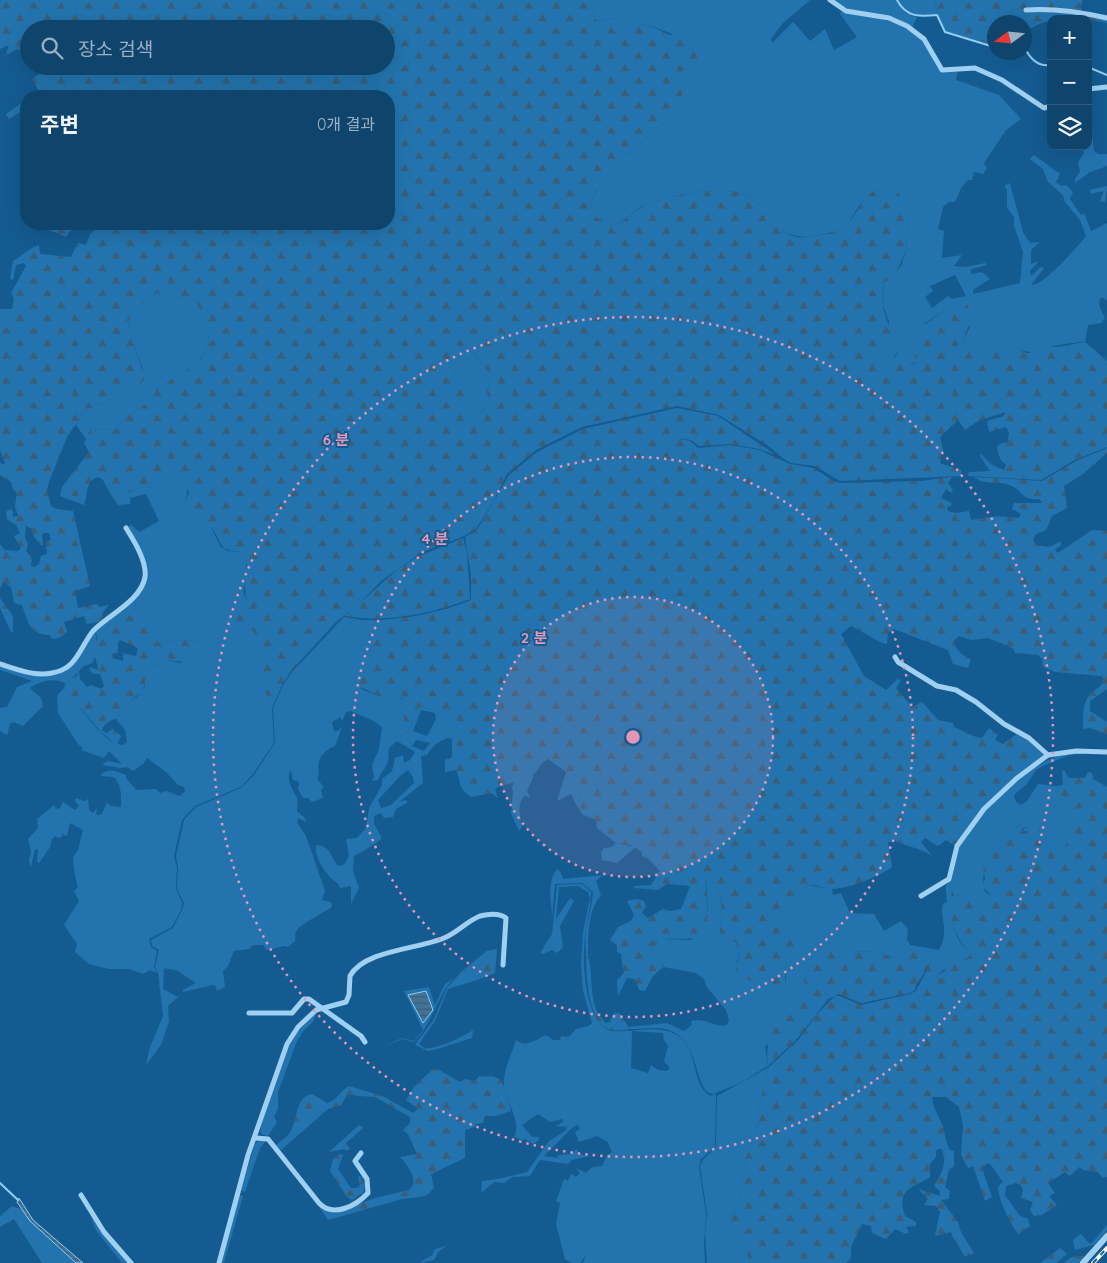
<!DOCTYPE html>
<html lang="ko">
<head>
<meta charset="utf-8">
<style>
	:root { --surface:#0f446d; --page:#184b72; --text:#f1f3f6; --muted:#9bb0c2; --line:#2f5c80 }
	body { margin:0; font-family:Quicksand,"Noto Sans KR",sans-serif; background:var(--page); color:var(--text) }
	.controls { position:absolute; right:15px; top:15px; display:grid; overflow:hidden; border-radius:10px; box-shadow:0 5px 20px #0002 }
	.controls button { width:45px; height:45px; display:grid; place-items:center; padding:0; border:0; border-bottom:1px solid var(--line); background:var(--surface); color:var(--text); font:25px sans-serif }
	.compass { position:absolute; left:987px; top:15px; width:45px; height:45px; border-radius:50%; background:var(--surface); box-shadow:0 5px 20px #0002; rotate:255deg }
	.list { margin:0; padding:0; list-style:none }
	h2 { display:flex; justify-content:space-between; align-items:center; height:65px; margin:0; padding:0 20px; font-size:21px }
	h2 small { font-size:16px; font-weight:400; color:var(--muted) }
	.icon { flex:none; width:28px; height:28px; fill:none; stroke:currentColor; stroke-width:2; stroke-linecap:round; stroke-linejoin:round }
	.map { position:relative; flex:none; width:1107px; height:1263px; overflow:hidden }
	.search { position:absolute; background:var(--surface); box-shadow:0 5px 20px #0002; left:20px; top:20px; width:375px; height:55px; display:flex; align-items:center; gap:12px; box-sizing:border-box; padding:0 18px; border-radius:28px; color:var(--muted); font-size:19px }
	.panel { position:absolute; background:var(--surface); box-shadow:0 5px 20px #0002; left:20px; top:90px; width:375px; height:140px; border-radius:20px }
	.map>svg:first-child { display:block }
</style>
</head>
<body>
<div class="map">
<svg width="1107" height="1263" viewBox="0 0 1107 1263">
	<defs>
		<pattern id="forest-firs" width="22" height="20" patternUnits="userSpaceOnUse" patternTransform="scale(1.25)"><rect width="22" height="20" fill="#2374ae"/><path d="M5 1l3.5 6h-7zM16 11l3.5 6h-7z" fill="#3a5e78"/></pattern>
		<pattern id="water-rules" width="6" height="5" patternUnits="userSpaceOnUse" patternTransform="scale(1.25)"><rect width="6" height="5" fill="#3f7399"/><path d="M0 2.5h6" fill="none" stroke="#475c6b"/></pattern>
	</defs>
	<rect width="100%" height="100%" fill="#145b91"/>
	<g fill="#2374ae" fill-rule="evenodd">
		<path d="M606 0H810L783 23 771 39 772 43 793 22 810 41 825 29 834 50 857 37 840 14 841 11C871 21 898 15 923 41 931 50 932 62 940 71L958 72 956 80 999 95 1021 119 1006 130 984 163 987 168 983 174 974 172 972 180H968L961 188 955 202H949L943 207 938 229 944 231 942 258 962 255 954 266 966 267 985 263 987 265 971 269V274L982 272 990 279 973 290V294L1020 283 1023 252 1014 226V217L1007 208V190L1004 186 1010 183 1023 232 1030 243 1040 242 1031 250V264L1039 261 1030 271 1031 276 1041 267 1044 268 1031 285C1044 286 1077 247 1086 236L1080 220 1065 202 1063 195 1048 182 1043 169 1030 159 1034 155 1060 174 1056 182 1061 186 1066 185 1073 192 1070 199 1081 215 1084 213 1091 231 1107 223V301L1104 298H1100L1099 305 1105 318 1101 323 1088 325 1085 342C1073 342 1043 347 1032 353L1021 350H974L969 349 963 340 970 327 949 308 925 323 915 355V362L907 367V352L896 353 893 361 888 365 880 364V357L886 351 889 322 883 305 884 281 901 266 906 250 909 213 876 189C871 194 864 199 860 205 854 212 852 220 845 226 838 232 828 233 820 235 762 247 777 194 727 191 702 189 669 196 645 205 633 210 626 221 613 225L595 217 591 206 593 196 625 154 633 152 651 132 670 119 677 105V36L649 25 633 26 612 18 597 21 593 17 594 9ZM955 275 966 296 952 299 948 296 932 308 925 297 933 291 930 286Z"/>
		<path d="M831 0H896L906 13 917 17 912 28 907 25 852 11Z"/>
		<path d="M897 0H935L937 14C920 16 906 17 897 0Z"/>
		<path d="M1090 131 1092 132 1094 151 1098 154H1107V166L1090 172 1075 183V179L1080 172 1078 162 1084 153 1082 146H1088Z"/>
		<path d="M1107 186 1105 202 1100 201 1104 191 1090 194V190Z"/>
		<path d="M157 293 195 300C219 343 212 356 171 380 163 385 155 388 148 394L147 404 128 416 116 430 91 429 86 439 76 425 85 411 95 405 105 404 143 370 130 334 129 314Z"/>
		<path d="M446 340 459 346 469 347 488 371 490 378 487 392 491 405 474 417 468 412 461 385 456 378 450 356 442 342Z"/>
		<path d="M173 471C187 478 190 488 185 502L201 515 211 527 220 546 228 551 241 552 246 559 247 575 243 592 248 602 253 630 259 642 267 702 272 708 274 743 253 774 241 787 195 806 182 820 174 856 177 868 176 889 182 903 181 910 172 927 149 939 151 947 157 951 154 967 157 973 150 970 143 974 129 969H109L89 964 75 952 77 944 64 925 79 901 74 891 78 887C74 874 74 870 73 857L78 850 83 830 70 823 67 835 65 836 63 833 62 837 58 838 55 836 52 839 50 847 39 863 37 862 38 850 35 849 31 867 29 861 31 851 28 839 38 828 37 819 54 805 56 809 60 808 63 802 75 810 79 806 75 801 76 798 84 801 88 799 89 810 93 813 97 808 96 814 98 815 102 814 107 802 110 806 121 807C121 797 122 785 114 777L101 776V774C111 767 117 772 126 775V778L136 790 156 789 160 793 166 791 180 796 185 791 184 787 178 785 166 772 147 758 144 763 133 771 127 767 121 768 102 765 108 761 122 764 109 751 104 758 81 750 83 748 78 744 58 713 57 696 64 688C80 703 101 744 123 745L127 742 125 730 116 719 128 702 138 696 145 686 144 678 149 670 166 660 181 663 201 646 200 640 158 642 136 611 135 598C154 572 139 553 127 527L131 525 139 532 159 521 146 494 130 498V504L118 505 111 495C126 493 142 489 155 481 162 477 165 473 173 471Z"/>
		<path d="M344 617 362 620 369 636 372 663 363 673 361 689 381 697 404 699 405 733 410 730 419 707 437 710 439 717 448 721 458 718 457 730 452 739 448 738C438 741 433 746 427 755L421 756 423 783 399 802 405 800 408 802 396 809 393 817 384 818 381 813 374 816V824L382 838C377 843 359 854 354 856L353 871 359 888 351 904V886L340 888C338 881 334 882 330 877 323 869 314 856 316 845 330 845 331 857 338 866L344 865 349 856 346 839 357 838 366 828 369 808 382 785V779L392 771 395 758 403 755 404 763 410 760 415 752 397 741 389 748C388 752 389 757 388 761 386 769 380 773 378 780L372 781 374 777 372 765 379 749 382 727 372 720 350 711 346 712 342 722 341 717 332 722 334 731H338L342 727 335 746C322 751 316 761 319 774L317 779 324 787 321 790 323 798 312 802 308 798H303L298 789 299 782 293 780 291 770C285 781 293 789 297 798 298 802 297 807 297 811L305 818 306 822 298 818 297 823 306 836 325 891 322 900 331 902 332 907C326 911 300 925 297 930 294 934 296 937 295 941L288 947 284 946 267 950 263 945H253L249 949 234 951 228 966 223 971 225 987 217 991 215 985H213L183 992V990L196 983 178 971 164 968 163 989 178 997 168 1006 169 1021 161 1045 146 1065 149 1050 163 1016 158 973 155 967 159 950 152 946 151 940 173 928 182 910 184 903 177 889 178 868 176 856 184 820 196 807 241 788 254 775 275 743 273 708 283 685 292 672ZM421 710 435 713 436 719 427 736 413 731ZM416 740 430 743 424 751 412 746ZM408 770 413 777 414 783 391 805 381 808 378 800 400 776Z"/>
		<path d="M95 630C97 637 97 656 93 662 90 665 86 665 83 667 76 673 77 677 67 679L66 684C55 677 40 681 30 688L41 698 43 706 23 726 14 722 10 724 7 735 0 731V708L7 707 17 687 32 681 0 670V665L34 676 63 671Z"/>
		<path d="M1070 753 1085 754 1069 755 1043 766 1036 770 1027 784 1014 795 1016 802 1021 805 1027 801 1038 784 1056 786 1075 825 1070 840 1065 847H1054L1041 834 1039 829 1021 832 1033 822H1027L1012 830 1011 837C993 852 978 868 985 892L991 895 986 898 954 896 952 891 946 887C947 882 950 882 952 878 955 871 953 862 955 855 968 818 1031 759 1070 753Z"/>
		<path d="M566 772 579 777 577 787 581 798 577 806 571 794 557 801Z"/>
		<path d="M534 775 527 791 531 799 525 795C516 806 520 814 522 827L519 831 511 813 513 793 512 787 514 782Z"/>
		<path d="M616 843 636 847 617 863 602 860 601 852 604 848 612 847Z"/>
		<path d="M557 869 560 871 563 879 603 875 596 881 601 896C587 910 588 938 588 957 580 937 592 912 593 892L582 883 555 884 552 918C552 901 546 882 557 869Z"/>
		<path d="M706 878C728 890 721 916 720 937L736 942 740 953 737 962 752 981 768 977 778 988 786 980 785 964 797 939 791 938 787 934 785 910 808 885 832 889 833 895 841 893 850 913 874 914 884 931 901 921 908 929 907 939 910 945 895 958 874 951 855 952 829 942 810 966 804 981 811 992 808 999 765 1047 768 1066 738 1084 713 1094C693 1091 702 1043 669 1030 658 1026 643 1029 630 1029L628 1027 667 1023 684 1031 692 1025 691 1021C705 1017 713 1028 727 1025L729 1020 726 1010 706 986 704 979 696 973 663 967 661 955 655 944 661 939 691 940 708 911Z"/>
		<path d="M582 884 591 892C591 906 587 920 585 935 582 960 583 1022 612 1031 630 1033 649 1026 667 1031 703 1041 687 1083 711 1096L716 1094 715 1147 701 1159 699 1167 706 1214 704 1243 705 1263H582L584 1261 585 1256 580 1263H572L565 1259 556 1224 560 1203 556 1201 564 1179 568 1181 571 1174 576 1177 580 1173 576 1168 586 1173 592 1167 602 1166 607 1155 612 1152 608 1142 597 1136 579 1142 575 1132 580 1129 578 1125 572 1128 544 1156 557 1158 559 1155 571 1154 577 1149 578 1154 590 1156 572 1160 568 1164 540 1160 530 1176 512 1177 504 1183 494 1182 481 1193 482 1181C498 1180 512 1175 527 1172L549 1141 565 1131 567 1127 556 1126 547 1131 563 1122 562 1119 550 1122 538 1114 522 1125 532 1137H539L538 1141 533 1144 525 1139 523 1140 514 1137C523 1119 503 1101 504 1082 504 1069 512 1053 516 1040 526 1048 535 1040 546 1035L553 1040H560L561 1036 569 1037 576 1029 589 1026 592 1023 583 991 581 965 583 932 590 898 588 892 578 886 559 887 556 919 570 898 574 901 560 926 563 947 557 953 552 950 543 954 540 953 552 934 557 885ZM632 1031 663 1033 664 1040 668 1046 664 1061 670 1068 667 1071 658 1070 651 1065 648 1073 631 1068Z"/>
		<path d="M948 901C953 918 953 942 970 952V956L951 968 950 972 941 979 936 976 945 971V965L940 962 930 964C936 953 944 946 944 932 945 922 940 914 943 904Z"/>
		<path d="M481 963 486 968 480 979 448 989 435 1021 419 1044 424 1048C436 1050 463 1037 473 1030L472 1038 434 1050 428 1051 415 1045 434 1019 447 988 462 971 474 969Z"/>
		<path d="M454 978C436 997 433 1023 414 1042L402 1039 379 1049 402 1038 414 1041 423 1030 404 991 429 987 435 1005 445 984ZM408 995 433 1010 423 1023Z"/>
		<path d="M317 1012 313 1022 304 1030 297 1041 278 1092V1108L274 1117 277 1122 268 1136 261 1134C259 1122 283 1055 291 1042 298 1030 307 1021 317 1012Z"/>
		<path d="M769 1067 756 1120 757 1130 746 1158 740 1198 731 1217 734 1230 741 1239 751 1263H707L705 1233 707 1214 700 1166 703 1160 716 1147 717 1096Z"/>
		<path d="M267 1140 260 1148 245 1192 241 1190 255 1144 258 1141Z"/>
		<path d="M239 1195 243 1196 224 1263H221Z"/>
		<path d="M12 1206 21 1209 41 1232 76 1263H42L14 1219 0 1227V1216Z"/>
		<path d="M91 1216 129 1263H122L95 1229Z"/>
		<path d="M1107 1225V1230L1094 1245 1082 1248 1088 1242 1091 1244Z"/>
		<path d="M447 1246 439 1251 434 1260 419 1263 432 1255 435 1249Z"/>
	</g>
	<g fill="url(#forest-firs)" fill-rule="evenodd">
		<path d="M0 0H606L594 9 593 17 597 21 612 18 633 26 649 25 670 35 683 34 690 37 696 50 698 63 670 119 651 132 633 152 625 154 593 196 591 206 595 217 613 225C626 221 634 210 645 205 669 196 702 189 727 191 771 193 770 243 808 237 820 235 836 234 845 226 865 209 863 179 898 192L909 213 906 250 894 278 884 282C883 289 882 298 883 306 887 328 901 338 880 357V364L888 365C895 360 896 353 902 347L907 352V367L915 363 914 344 918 329 949 308 967 304C976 319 968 326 963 340L969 349 1011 346 1027 353H1032L1042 347H1058L1085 342 1107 361V447L1075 460 1041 480 968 476 969 472 990 471 980 456 981 454 992 465 1004 470 1006 465 1000 459 997 447 999 444 1008 442 1009 432 1006 427 989 432 987 421 1004 416 1005 412 978 421 965 430 958 420 940 437 943 450 940 463 961 470 962 476 840 481 815 466 791 463 784 459 767 445 719 415 677 406 582 427 536 450 507 474 493 502 476 529 464 536 461 474 464 536 422 552 381 581 357 606 336 622 291 671 282 685 272 708 267 702 258 642 253 630 237 632 230 620 248 602C239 582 255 570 241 552 217 550 223 544 212 528 208 523 204 520 201 515L192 516 187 512 185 502 189 492 180 475 173 471C165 473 162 477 155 481 142 489 126 493 111 495L103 480 98 477C84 482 89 495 84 505L60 496 62 487 89 452 84 443 91 429 116 430 128 416 146 404 148 394C155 388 163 385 171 380 212 356 219 343 195 300L157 293 129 314 130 334 145 378 141 384 131 382 105 404 95 405 85 411 67 437 49 482 47 490 51 506 56 509 73 511 90 586 75 591 78 608 97 604 99 607 109 605 103 612 102 621 87 624 84 616 64 622 67 632 59 638 52 639 50 635C29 635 28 621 22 605L14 603 11 587 3 582 0 589V544L5 550 18 551 21 548 14 536 20 533 16 525 7 519 6 512 10 509 13 511V517L18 516 15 506 17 493 13 489 11 482 0 475V462L3 465 5 463 0 450V309H12L14 298 11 293 26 266 24 263 16 265 13 280 10 279 13 261C23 255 28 249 39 245L40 254 71 257 78 243 86 245 91 232 95 231V224H369L375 251 369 224H389V96H47L45 94 32 96 39 91 32 79 51 66H364L366 75 365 66H386V29H358L356 23 357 29H29V50L23 53 17 49 5 56 9 45 0 49ZM446 340 459 346 469 347 488 371 490 378 487 392 491 405 474 417 468 412 461 385 456 378 450 356 442 342ZM26 526 32 529 34 537 41 545H43L42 535 44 533H49L51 540 46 542 47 554 41 556 39 564 34 567 31 566 32 558 26 551 28 544 25 538Z"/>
		<path d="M935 0H1082L1081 11 1046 10 1107 19V23C1078 16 1051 14 1025 32L1029 41 1025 44 1024 22H994V47H992L945 32 937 14Z"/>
		<path d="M26 100V108L9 119 6 114Z"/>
		<path d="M35 224H76V228L69 232 66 237Z"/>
		<path d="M677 408 718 416 776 455 759 449 731 444 699 446 691 440 676 438 690 441 698 448 731 445 759 450 790 464 814 468 833 481 840 483 921 481 952 477 948 483 953 490 951 493 946 489 941 498 952 503 951 506 947 507 948 511 956 513 969 511 971 520 997 516 1019 518 1021 514 1012 509 1014 503H1042L1039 499C1021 500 1025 493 1012 486 1000 480 984 486 974 477L1042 481 1076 461 1107 448V453L1083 474 1064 486 1067 508 1052 516 1046 530 1036 534 1033 540 1037 545 1049 547 1061 541V545L1055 550 1058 553 1092 530 1107 531V689L1090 701V711L1107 722V734L1090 728 1083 729C1083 717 1082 702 1091 693 1097 688 1102 687 1104 679L1102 676 1055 672 1043 667 1042 659 1038 655 1015 653 1013 648 988 638 972 640 958 636 954 642C957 652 962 655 971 659L968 668 953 664 948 650 894 629 888 633 887 644C879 643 862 631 851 626L841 634 864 676 886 690 898 679 901 680 896 688 912 707 922 702 938 720 953 723 954 727 976 737 982 738 989 728 998 735 995 740 1003 744 1017 734 1033 744 1045 756 1001 790 955 846 946 840 938 846 925 838 921 842 932 856C920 847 905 847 893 839L888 843 892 867C879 877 847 889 832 889 823 889 817 884 808 885L785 911 788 934 791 938 798 939 785 964V988H778L768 977 752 981 741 979 736 970 740 953 736 942 720 937C721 916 728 890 706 878 705 892 709 907 707 921 702 950 671 932 655 943L661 955 663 967 653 976 645 991 639 990 635 979 627 978 618 996 617 980 624 973C622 966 622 961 621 954L617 952V945L610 940 618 927 631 921 634 915 627 901 637 899 644 901 646 906 642 913 648 918 663 909 670 911 681 909 690 886 667 884 658 890 634 888V886L651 885 660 871 649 859 642 856V852L631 845 616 843 597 828 596 820 583 815 577 806 581 798 577 787 579 777 566 772 548 759C540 763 538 771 532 776 524 782 507 782 495 789L498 798 491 793 471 797C456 785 462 784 456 770L445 772V760L452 757V739L457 730 458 719 444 722 439 717 437 710 419 707 410 730 404 733V699L401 698 394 704 357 685 356 680 372 663 369 636 362 620C398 621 437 614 471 600V574L465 537 477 530 509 475 537 452 583 429Z"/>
		<path d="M463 538 467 552 470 599C431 614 386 623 345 616L397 570 415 558Z"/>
		<path d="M0 598 13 616V632H11L0 608Z"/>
		<path d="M135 598 136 611 158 642 201 640V646L187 662 166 660 149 670 142 692 128 702 116 719C111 719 103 725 102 730L106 733 113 729 121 736 117 745 101 732 64 688 67 679 76 677 79 671 80 679 87 687 91 685 101 689 104 686 100 674H93L89 669 91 667 97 670 98 668 94 653 97 637 95 630ZM120 640 138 648 136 656 123 653V661L113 658 112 654 118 653V643Z"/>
		<path d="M1064 769 1068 778H1085L1088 772 1092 773 1093 779 1107 787V1177L1103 1178 1098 1172 1083 1170 1079 1167 1070 1176 1065 1172 1048 1183 1055 1193 1049 1196 1057 1205 1042 1215 1034 1216 1030 1210 1033 1202 1021 1198 1023 1190 1021 1185 1016 1183 1006 1186 1005 1195 1020 1216 1028 1219 1030 1226 1019 1234C1011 1227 998 1198 998 1187L1003 1182 991 1165 988 1163 982 1168 992 1197 985 1201 973 1166 968 1168 961 1155 963 1125 959 1107 946 1097H932C933 1109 939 1116 943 1127 945 1135 946 1142 950 1150L954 1151V1167L949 1169 945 1187 950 1191 949 1199 941 1200 958 1222 961 1232 974 1253 965 1257C960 1247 954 1242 951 1232L935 1236 940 1212 936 1206 924 1205 928 1199 918 1189 940 1196V1191L934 1186C942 1173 947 1165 942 1149H939L936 1151V1157L930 1164V1177C911 1189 896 1189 905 1216L916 1222V1226L906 1227 909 1232 906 1234 895 1229 886 1239 872 1233 871 1226 862 1224 851 1247V1258L846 1263H751L741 1239 734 1230 731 1217 740 1198 746 1158 757 1130 756 1120 769 1067 799 1039 818 1013 835 996H839L861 1005 910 994 916 991 930 964 940 962 948 966 936 976 941 979 950 972 951 963 958 964 960 958 966 960 970 956V952C956 944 945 903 946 887L955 884 951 893 954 896 959 895 961 890 964 892 968 890C974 898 982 900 991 895L982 886 985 879 983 868 998 847 1011 837 1012 830 1032 819 1033 822H1035L1023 829 1021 832 1024 833 1036 827 1054 847H1065L1075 825 1056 786 1063 785 1062 770Z"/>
		<path d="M829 942 855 952 874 951 895 958 910 945 939 950 916 985 915 990 910 993 861 1003 839 994 828 999 798 1038 768 1066C765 1041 771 1027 792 1011 800 1005 807 1002 811 992L805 987 804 981 820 943Z"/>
		<path d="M497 949 495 973 480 979 486 968 481 963 474 969 462 971 487 951Z"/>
		<path d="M586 951C596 973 585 1005 606 1023L610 1022 614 1013H619L630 1029C623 1030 614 1032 607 1028 587 1019 586 970 586 951Z"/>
		<path d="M433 1069 439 1070 460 1082 465 1079 475 1081 479 1076C490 1078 491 1073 502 1081L511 1111 496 1116H485L483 1123 476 1124 475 1127 465 1130V1158L431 1174 434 1188 427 1195 420 1197 402 1199 328 1220 318 1205 327 1212 335 1213 375 1198 409 1190C420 1181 408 1165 400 1157L417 1154 408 1134 403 1130 410 1123V1117L375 1097 347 1095 341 1105 328 1109 281 1150 276 1145C280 1141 286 1138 289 1134 298 1122 295 1096 312 1094L327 1103C338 1100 340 1091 349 1086L382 1096 413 1113 418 1109 406 1100 414 1087Z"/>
		<path d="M359 1125 363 1127 362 1129 346 1143 350 1148 347 1151 344 1149 329 1152Z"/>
		<path d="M339 1154 343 1155 338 1169 351 1188H357L360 1186 358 1177 360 1176 365 1183 364 1192 352 1200 347 1197 330 1171 333 1159Z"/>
		<path d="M1081 1234 1088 1242 1082 1248 1075 1250 1073 1240Z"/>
		<path d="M1060 1248 1067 1254 1056 1263H1040Z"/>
		<path d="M1081 1256 1085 1257 1079 1263H1064L1071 1257Z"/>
	</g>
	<g fill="url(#water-rules)" stroke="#92cdf4">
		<path d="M426 991 433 1010 423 1023 408 995Z"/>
		<path d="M19 1198 33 1220 83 1263H76L30 1221 17 1202Z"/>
	</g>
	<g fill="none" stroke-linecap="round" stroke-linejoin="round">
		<g stroke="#92cdf4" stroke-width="2">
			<path d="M897 0C906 17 919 17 937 15L945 32 994 47"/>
			<path d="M1024 47C1030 58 1037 67 1051 65"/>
			<path d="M1088 67 1107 75"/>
			<path d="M0 1183 18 1200"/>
		</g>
		<g stroke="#a0d0f1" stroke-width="5">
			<path d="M830 0 846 11 889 18 907 26 924 39 942 70 975 68 1002 80 1044 108 1051 106"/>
			<path d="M1026 10C1054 8 1080 12 1107 18"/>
			<path d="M1088 89 1107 87"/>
			<path d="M895 657 898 662 937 686 956 690 976 702 1004 724 1029 738 1048 755"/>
			<path d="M0 664C22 671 40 679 62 670 77 664 83 643 93 631 108 615 141 601 145 577 147 561 134 541 126 528"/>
			<path d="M921 896 949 879 957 846 984 809 1017 778 1048 755 1076 751 1107 752"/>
			<path d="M249 1013H292L304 999H309L361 1036 365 1042"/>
			<path d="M256 1138 268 1139 319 1203C333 1218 356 1206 368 1193L367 1179 355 1161 361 1153"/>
			<path d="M81 1195 104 1232 131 1263"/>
			<path d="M219 1263 248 1155 287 1044 298 1027 316 1010 346 1002 349 995 350 976C364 950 419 949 444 938 457 933 467 921 480 916 488 914 499 913 506 918L503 965"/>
		</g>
		<path stroke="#a0d0f1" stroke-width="6" d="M1083 1263 1107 1236"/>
		<g stroke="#fff" stroke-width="4">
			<path id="rail" d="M1093 1263 1107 1248"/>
		</g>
		<use href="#rail" stroke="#145b91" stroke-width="2" stroke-dasharray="5.5" stroke-linecap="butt"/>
	</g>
	<circle cx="633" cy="737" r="140" fill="#e497b5" fill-opacity=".12"/>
	<g fill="none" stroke="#e497b5" stroke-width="2.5" stroke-dasharray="2.5 5">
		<circle cx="633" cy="737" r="140"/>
		<circle cx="633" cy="737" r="280"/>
		<circle cx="633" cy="737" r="420"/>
	</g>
	<circle cx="633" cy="737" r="8" fill="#e497b5" stroke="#145b91" stroke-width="2.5"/>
	<g font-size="15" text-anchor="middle" font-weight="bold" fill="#e497b5" stroke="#145b91" stroke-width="4" stroke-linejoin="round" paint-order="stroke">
		<text x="336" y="445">6 분</text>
		<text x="435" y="544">4 분</text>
		<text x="534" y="643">2 분</text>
	</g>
</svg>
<div class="controls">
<button>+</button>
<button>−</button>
<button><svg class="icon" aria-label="layers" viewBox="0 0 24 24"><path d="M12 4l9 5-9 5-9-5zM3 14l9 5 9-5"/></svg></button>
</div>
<svg class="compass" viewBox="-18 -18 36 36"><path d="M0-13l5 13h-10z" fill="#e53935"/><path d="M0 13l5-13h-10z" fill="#9bb0c2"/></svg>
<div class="search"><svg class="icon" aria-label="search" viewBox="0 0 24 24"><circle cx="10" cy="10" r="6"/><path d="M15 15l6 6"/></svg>장소 검색</div>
<section class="panel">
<h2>주변<small>0개 결과</small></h2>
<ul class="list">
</ul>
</section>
</div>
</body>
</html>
